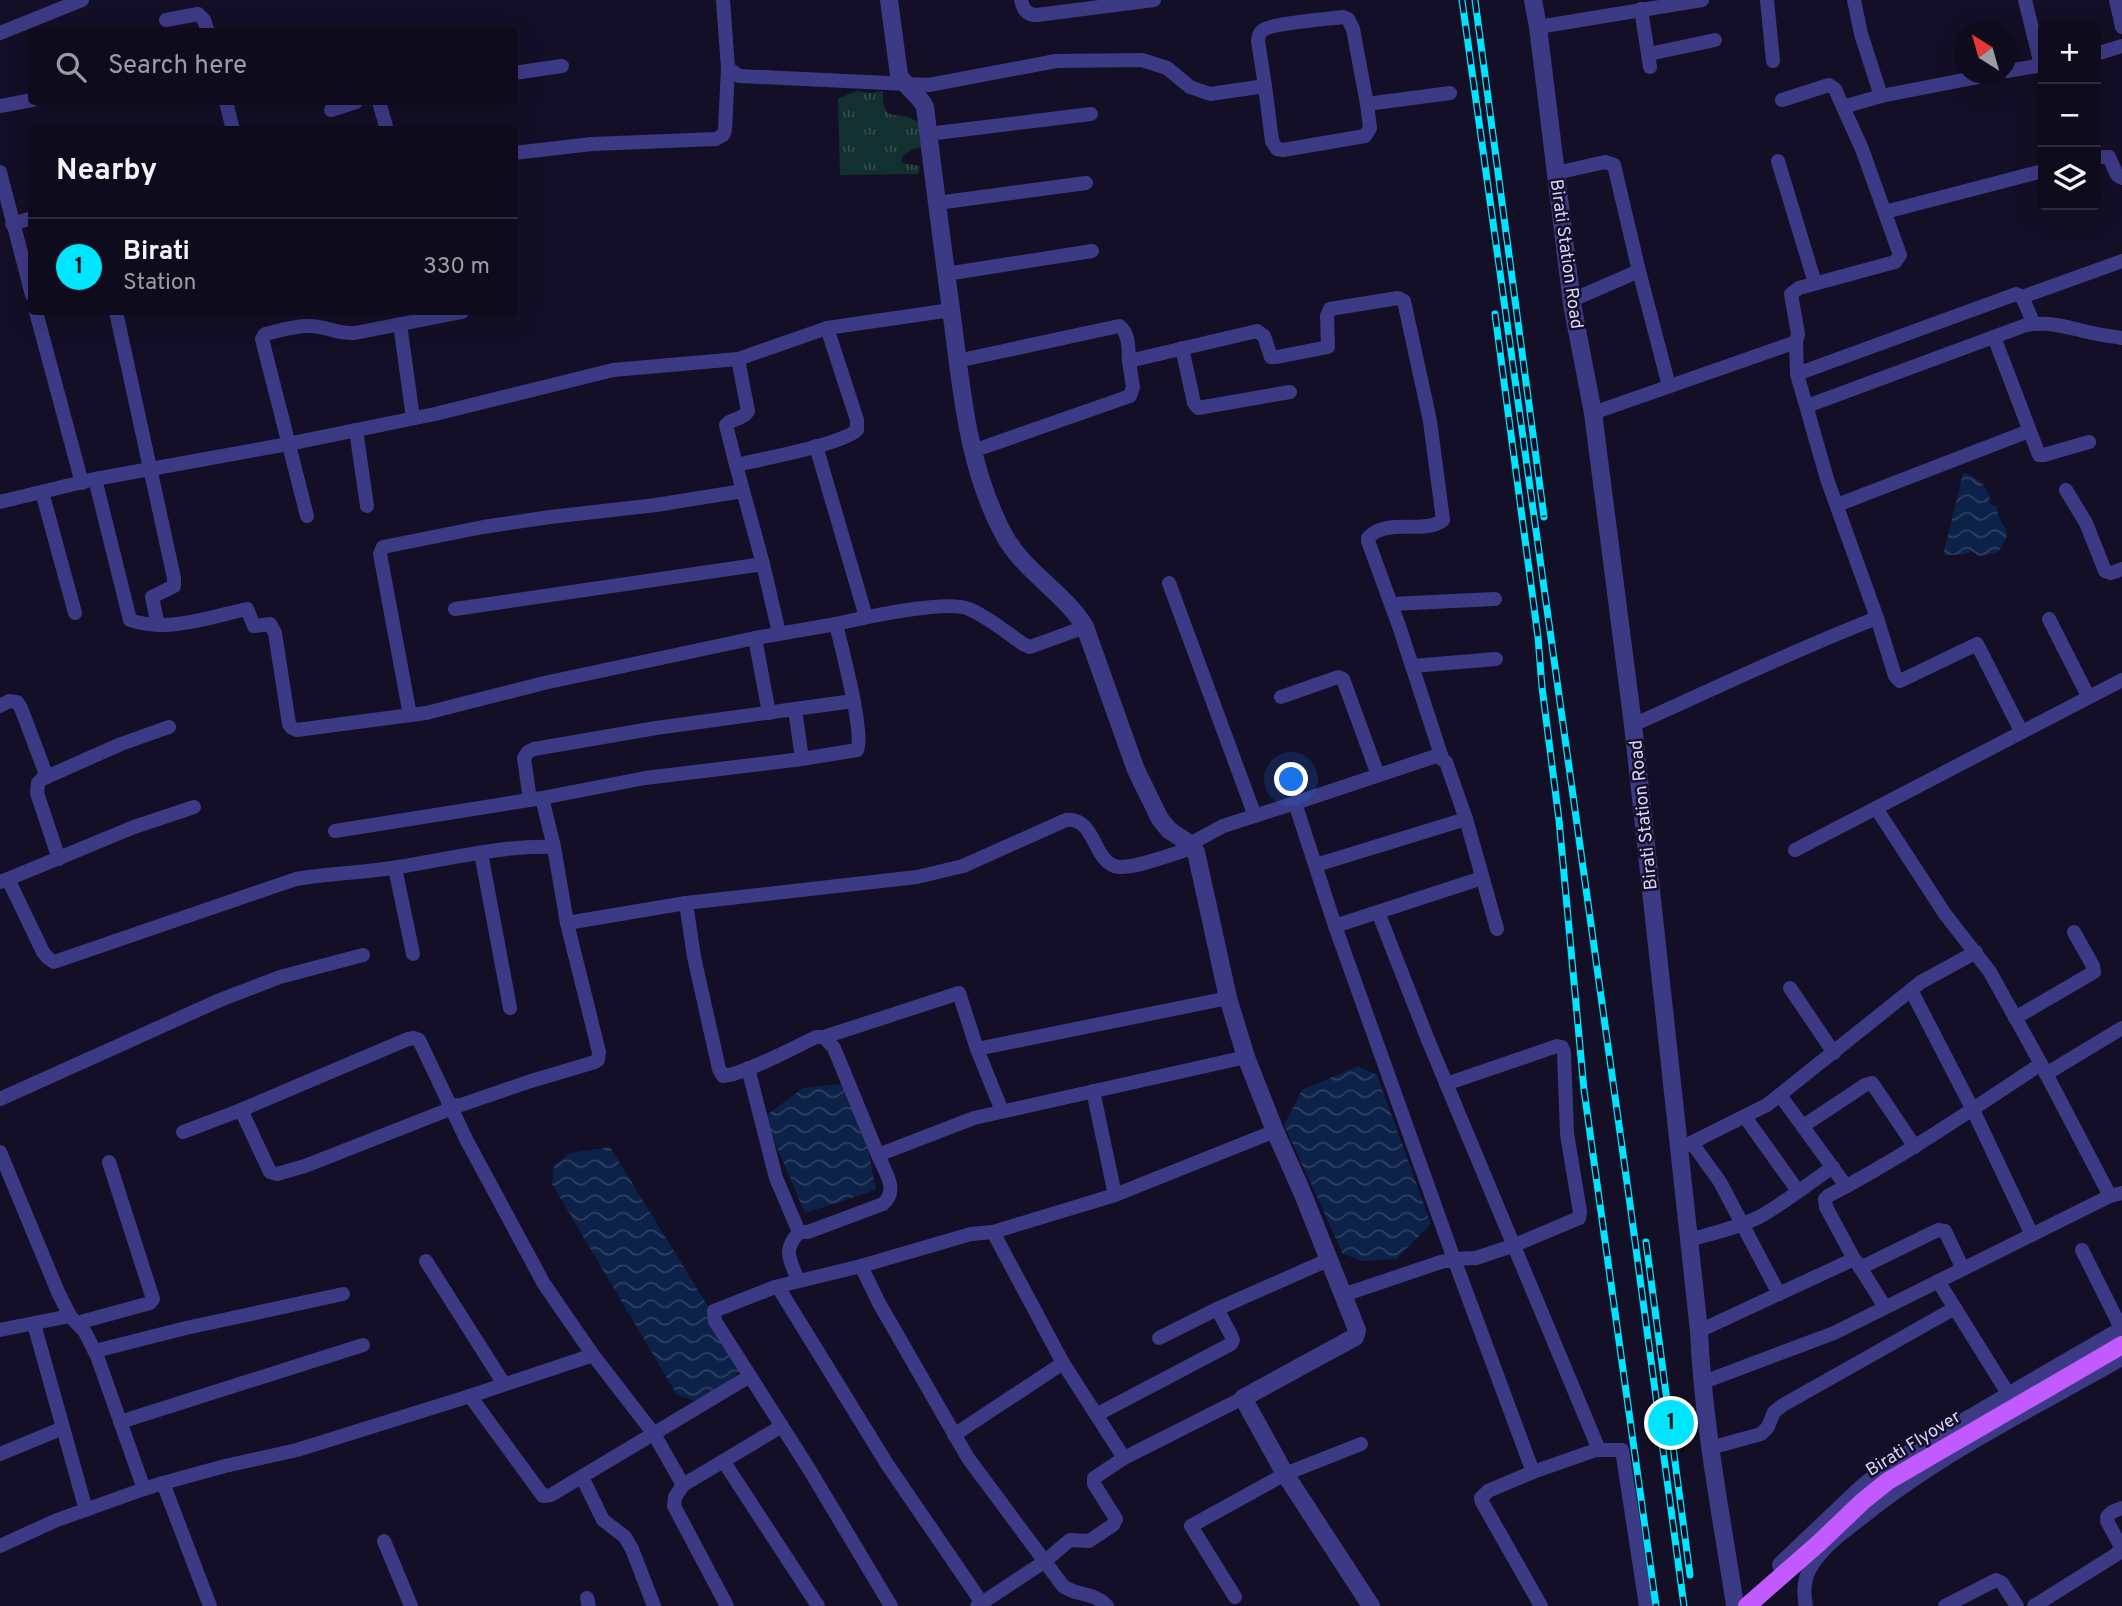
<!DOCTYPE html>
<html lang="en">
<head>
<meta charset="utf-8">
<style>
	:root { --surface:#0e0b1c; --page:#1c1929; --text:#f1f3f6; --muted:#9b9ba3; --line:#2e2b3b; --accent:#00e5ff }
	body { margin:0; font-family:Overpass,sans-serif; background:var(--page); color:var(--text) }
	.controls { position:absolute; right:21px; top:21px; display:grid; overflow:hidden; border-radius:7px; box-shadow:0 7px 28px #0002 }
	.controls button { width:63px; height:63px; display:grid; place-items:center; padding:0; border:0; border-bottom:2px solid var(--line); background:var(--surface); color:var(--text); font:35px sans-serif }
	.compass { position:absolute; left:1954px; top:21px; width:63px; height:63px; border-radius:50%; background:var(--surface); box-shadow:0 7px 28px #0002; rotate:323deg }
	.you { position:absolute; left:1292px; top:780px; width:24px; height:24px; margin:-18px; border:5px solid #fff; border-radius:50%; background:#1a73e8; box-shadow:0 0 0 10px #1a73e833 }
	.badge { display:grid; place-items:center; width:46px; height:46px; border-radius:50%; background:var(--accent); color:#111; font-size:23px; font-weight:700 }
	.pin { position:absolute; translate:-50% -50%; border:4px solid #fff; box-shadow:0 2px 7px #0006 }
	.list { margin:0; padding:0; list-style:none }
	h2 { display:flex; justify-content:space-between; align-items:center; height:91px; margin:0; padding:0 28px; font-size:30px }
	h2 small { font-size:23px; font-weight:400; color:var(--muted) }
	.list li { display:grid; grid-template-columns:46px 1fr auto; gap:21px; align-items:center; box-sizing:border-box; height:98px; padding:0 28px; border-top:2px solid var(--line) }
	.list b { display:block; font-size:26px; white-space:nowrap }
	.list p { margin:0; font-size:23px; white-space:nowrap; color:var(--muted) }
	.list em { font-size:23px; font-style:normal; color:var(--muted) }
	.icon { flex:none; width:38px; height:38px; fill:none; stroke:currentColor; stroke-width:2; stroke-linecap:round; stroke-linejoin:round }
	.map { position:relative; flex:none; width:2122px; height:1606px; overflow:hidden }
	.search { position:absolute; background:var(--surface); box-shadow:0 7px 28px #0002; left:28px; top:28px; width:490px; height:77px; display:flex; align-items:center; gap:18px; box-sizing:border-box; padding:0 24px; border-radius:7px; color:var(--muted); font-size:26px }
	.panel { position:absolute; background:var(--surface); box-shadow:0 7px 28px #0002; left:28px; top:126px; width:490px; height:189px; border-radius:7px }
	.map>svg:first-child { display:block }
</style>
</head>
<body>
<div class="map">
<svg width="2122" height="1606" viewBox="0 0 2122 1606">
	<defs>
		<pattern id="park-tufts" width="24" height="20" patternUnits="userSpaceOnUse" patternTransform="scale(1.75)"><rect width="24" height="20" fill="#12302f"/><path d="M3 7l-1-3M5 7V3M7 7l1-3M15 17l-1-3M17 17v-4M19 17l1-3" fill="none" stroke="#344d4e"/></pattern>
		<pattern id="water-waves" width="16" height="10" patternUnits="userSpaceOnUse" patternTransform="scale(1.75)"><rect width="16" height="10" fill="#0c2248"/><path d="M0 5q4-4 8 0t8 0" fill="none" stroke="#2f4163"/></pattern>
	</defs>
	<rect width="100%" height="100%" fill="#130f26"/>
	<path fill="url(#park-tufts)" d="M856 91 871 93 883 91C883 127 897 108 916 121 919 123 921 126 924 129L922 147 913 149 902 157V163L920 166 918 174 840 175 838 99Z"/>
	<g fill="url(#water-waves)">
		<path d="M1963 473C1979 477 1990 488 1990 504L1997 507C1998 531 2019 525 1997 553L1979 556 1972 551C1963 557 1954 553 1943 556Z"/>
		<path d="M1358 1066 1377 1075 1431 1224 1396 1259 1362 1261 1343 1254 1284 1125 1302 1090Z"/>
		<path d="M848 1083 859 1101 876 1190 805 1213 764 1117 803 1088Z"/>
		<path d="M610 1147 744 1365 732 1380 695 1401 677 1395 552 1184 554 1166 570 1153Z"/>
	</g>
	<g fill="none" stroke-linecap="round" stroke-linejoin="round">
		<g stroke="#3d3a85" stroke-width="14">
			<path d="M723 0 728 68 739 76 929 85 1056 61 1142 60 1167 68 1190 87 1210 94 1265 86 1272 141 1277 149 1283 150 1365 136 1370 128 1367 104 1450 93"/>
			<path d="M1021 0C1023 10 1027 15 1037 15L1154 0"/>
			<path d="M1767 0 1773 61"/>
			<path d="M1854 0 1861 34 1881 96 1994 74"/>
			<path d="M2025 0 2041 65"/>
			<path d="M2116 0 2122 27"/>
			<path d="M1641 9 1650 67"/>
			<path d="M166 20 198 14 204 20 208 32"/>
			<path d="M1538 27 1702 0"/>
			<path d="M0 33 82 0"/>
			<path d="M1649 54 1715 40"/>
			<path d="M2096 54 2122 46"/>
			<path d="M2007 71 2043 65"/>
			<path d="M514 73 562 66"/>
			<path d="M1265 86 1258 41C1259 36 1258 34 1262 31 1270 23 1329 19 1343 17L1348 19 1353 29 1367 104"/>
			<path d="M1782 100 1829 85 1835 89 1843 107"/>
			<path d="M226 102 233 130"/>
			<path d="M379 102 387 130"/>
			<path d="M0 106 32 100"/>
			<path d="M331 110 356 102"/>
			<path d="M928 134 1091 114"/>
			<path d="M514 153 592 144 716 139 723 135 725 130 728 68"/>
			<path d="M2096 157H2109L2117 175 2122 178"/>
			<path d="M1778 161 1815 283"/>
			<path d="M0 172 32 295"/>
			<path d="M1556 173 1605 162 1614 165 1639 271 1669 386"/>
			<path d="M937 203 1086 183"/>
			<path d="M1885 212 2043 171"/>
			<path d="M12 224 32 218"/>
			<path d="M946 274 1092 251"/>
			<path d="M2022 297 2122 261"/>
			<path d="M1572 300 1639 271"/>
			<path d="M36 312 82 483"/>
			<path d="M116 312 174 578V586L152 597 158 625"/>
			<path d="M400 324 413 418"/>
			<path d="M1994 337 2039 455H2044L2089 442"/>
			<path d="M1796 342 1798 334 1791 294 1799 288 1895 262 1900 255 1862 149 1843 107 1881 96"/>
			<path d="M1182 348 1194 403 1198 408 1290 392"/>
			<path d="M738 359 748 411C743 420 732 418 726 425L736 465C762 459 840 445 857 430V420L827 328"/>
			<path d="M957 361 1119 326C1130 333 1128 350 1129 361L1257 331 1264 336 1271 357H1277L1328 347 1327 316 1330 309 1398 298 1404 301 1430 421 1443 520C1425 535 1386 517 1368 538V541L1399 626 1442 758"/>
			<path d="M1797 374 2016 294 2022 297 2034 324"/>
			<path d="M1807 406 2026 325C2049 321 2066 327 2088 332 2099 335 2111 336 2122 338"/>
			<path d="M1593 413 1796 342 1797 374 1827 479 1877 618C1794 650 1714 689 1633 725"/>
			<path d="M356 430 367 506"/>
			<path d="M816 446 866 617"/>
			<path d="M973 451 1130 396 1133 387 1129 361"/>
			<path d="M736 465 763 564 779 633"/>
			<path d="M95 479 130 620C168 633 210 617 247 609L254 626 270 624 275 633 289 724 292 728 297 730 426 713 544 683 755 638 836 624"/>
			<path d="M2066 490 2086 523 2105 571 2111 573 2122 569"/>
			<path d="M42 492 75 613"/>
			<path d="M0 502 95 479 288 444 435 414 613 370 738 359 827 328 951 310"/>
			<path d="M1837 505 2029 431"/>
			<path d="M307 516 262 339 265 334C278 331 296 325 310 326 326 326 337 334 355 333L462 312"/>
			<path d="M1169 583 1255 816"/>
			<path d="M1391 604 1495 599"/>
			<path d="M455 609 763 564"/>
			<path d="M1877 618 1895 676 1900 681 1977 644 2021 731"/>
			<path d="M2049 619 2088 696"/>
			<path d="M755 638 769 713"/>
			<path d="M1412 666 1496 659"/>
			<path d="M1281 697 1338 677 1343 679 1378 775"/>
			<path d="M0 706 9 701 17 702 21 708 47 777"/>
			<path d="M795 709 853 701"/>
			<path d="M410 715 380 554 383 547 483 527 550 517 656 505 743 491"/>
			<path d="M542 798 645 778 802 759 857 750C865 734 841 646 836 624 863 618 945 599 969 609 988 617 1006 632 1023 644L1030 647 1085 627"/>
			<path d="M530 800 524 758 528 752 534 749 656 728 795 709 802 759"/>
			<path d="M1295 803 1433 757 1437 756 1446 762 1466 819 1497 929"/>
			<path d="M335 831 542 798 554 847"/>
			<path d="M1190 844 1223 826 1295 803 1335 926 1454 1259 1476 1258 1515 1245 1579 1218 1580 1212 1567 1134 1564 1052 1562 1047 1557 1046 1446 1084"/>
			<path d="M1795 850 1876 808"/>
			<path d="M481 853 510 1008"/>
			<path d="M59 859 37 793 38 783 42 779 121 744 169 727"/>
			<path d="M1316 865 1466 819"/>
			<path d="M395 868 413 954"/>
			<path d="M8 879 134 827 194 807"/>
			<path d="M0 882 8 879 43 952 48 958 54 962 296 879C330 873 364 873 398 867 449 859 502 845 554 847L567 923 686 903 694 957 719 1069 723 1076C743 1075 795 1047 816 1037H824L834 1048 878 1155"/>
			<path d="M686 903 917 877 963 866 1066 820C1097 817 1092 864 1119 867 1137 868 1175 853 1193 848"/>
			<path d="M1378 912 1428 1040 1597 1445 1596 1450 1533 1472"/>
			<path d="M1335 926 1482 878"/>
			<path d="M1790 988 1834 1053"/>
			<path d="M1911 990 1973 1110 2032 1235"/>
			<path d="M2015 1018 2094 972 2093 966 2074 932"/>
			<path d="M824 1037 959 993 977 1049 1002 1111"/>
			<path d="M977 1049 1228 998"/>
			<path d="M748 1068 776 1178 799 1232H808L883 1204C899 1190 885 1172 878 1155L974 1118 1246 1057"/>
			<path d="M2046 1074 2122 1028"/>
			<path d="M1093 1091 1115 1195"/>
			<path d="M1780 1095 1846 1186"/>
			<path d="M0 1099 220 1000 280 977 363 955"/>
			<path d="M241 1110 408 1039 414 1038 419 1040 467 1141 544 1284 593 1355 654 1434 683 1485 782 1426"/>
			<path d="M1745 1117 1798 1191"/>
			<path d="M1803 1126 1865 1085 1872 1083 1915 1147"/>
			<path d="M183 1132 241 1110 270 1172 277 1174 305 1166 445 1111 450 1106 461 1105 531 1081 595 1062 598 1060 599 1052 567 923"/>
			<path d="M1692 1143 1720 1182 1779 1294"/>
			<path d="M1679 1149 1767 1105 1921 982 1976 952"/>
			<path d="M0 1152 58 1292 70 1316 85 1332 97 1356 144 1489 163 1483 210 1606"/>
			<path d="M2110 1196 2041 1064 1990 972 1945 914 1876 808 2122 680"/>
			<path d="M993 1232 1115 1195 1275 1131"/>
			<path d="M1689 1240C1713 1233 1738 1228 1761 1216 1786 1202 1809 1183 1833 1167"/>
			<path d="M2082 1250 2122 1330"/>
			<path d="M426 1261 504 1384"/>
			<path d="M1856 1261 1885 1307"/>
			<path d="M861 1266 879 1303 968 1458 1063 1586C1078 1597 1093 1591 1107 1606"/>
			<path d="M1860 1268 1938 1230 1945 1231 1963 1269"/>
			<path d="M798 1281C790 1258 782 1252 799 1232"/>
			<path d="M1938 1281 2009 1395"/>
			<path d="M778 1287 887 1464 982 1603"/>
			<path d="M1343 1295 1441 1262 1454 1259 1533 1472 1488 1491 1481 1498 1482 1502 1541 1606"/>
			<path d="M77 1323 150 1303 153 1299 109 1162"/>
			<path d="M34 1324 86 1510"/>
			<path d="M0 1330 70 1316"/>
			<path d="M1699 1331 1854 1259 1826 1207 1825 1199 1828 1196C1903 1157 1971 1110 2041 1064"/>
			<path d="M1159 1338 1217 1309"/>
			<path d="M95 1351 186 1328 343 1294"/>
			<path d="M593 1355 470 1396 543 1496 551 1495 750 1376"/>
			<path d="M1701 1383 1834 1333 2110 1196 2122 1193"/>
			<path d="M1096 1415 1231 1344 1233 1340 1231 1335 1217 1309 1328 1260"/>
			<path d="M120 1422 363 1345"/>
			<path d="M954 1435 1063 1363"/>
			<path d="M1710 1448 1761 1434 1768 1427 1774 1412 1783 1405 1955 1308"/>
			<path d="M1596 1450H1622L1646 1606"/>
			<path d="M0 1454 63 1428"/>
			<path d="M724 1462 818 1606"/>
			<path d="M582 1477 603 1520 625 1537 632 1549 654 1606"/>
			<path d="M163 1483 225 1466 297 1450 470 1396"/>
			<path d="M683 1485 675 1497 674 1506 727 1606"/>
			<path d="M384 1541 411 1606"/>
			<path d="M0 1546 57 1520 144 1489"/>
			<path d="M1235 1597 1191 1526 1285 1474 1361 1444"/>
			<path d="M587 1598 589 1606"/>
			<path d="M891 1606 809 1469 715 1321 714 1311 775 1287 861 1266 971 1234 993 1232 1063 1363 1124 1458"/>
			<path d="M977 1606 1044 1562 1070 1540 1089 1541 1113 1525 1116 1519 1094 1484V1478L1124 1458 1243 1398"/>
			<path d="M1806 1606C1803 1592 1804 1577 1812 1565 1825 1545 1844 1532 1862 1518 1941 1454 2034 1409 2122 1359"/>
			<path d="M1945 1606 1996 1580 2002 1583 2017 1606"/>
			<path d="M2034 1606 2117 1554 2121 1547 2107 1521V1517L2112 1512 2122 1508"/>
		</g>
		<g stroke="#3d3a85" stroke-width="18">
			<path d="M889 0 899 75C906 88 919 94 925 107 934 180 943 252 953 324 962 396 969 470 1004 535 1024 572 1064 592 1085 627L1136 770 1160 819 1169 830 1190 844 1196 852 1228 998 1246 1057 1275 1131 1302 1192 1357 1330 1355 1337 1243 1398 1285 1474 1371 1606"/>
			<path d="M1533 0 1538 27 1572 304 1593 413 1633 725 1699 1331C1703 1423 1721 1514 1735 1605"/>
			<path d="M1781 1565 1862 1488 1893 1463 2122 1330"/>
		</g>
		<path stroke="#c25bff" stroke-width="18" d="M1747 1606 1819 1543 1863 1501 1888 1481 2122 1345"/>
		<g stroke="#00e5ff" stroke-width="7">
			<g id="rail">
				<path d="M1462 0 1630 1204 1684 1606"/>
				<path d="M1475 0 1544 517"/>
				<path d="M1495 314 1538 637 1542 687 1559 820 1584 1090 1656 1606"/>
				<path d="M1646 1242 1690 1575"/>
			</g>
		</g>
		<use href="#rail" stroke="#130f26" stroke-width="4.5" stroke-dasharray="13" stroke-linecap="butt"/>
	</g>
	<g text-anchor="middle" stroke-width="5" stroke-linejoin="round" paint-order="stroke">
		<g font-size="18" fill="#d9d4ff" stroke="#130f26">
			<text transform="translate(1567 254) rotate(82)" y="6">Birati Station Road</text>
			<text transform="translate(1643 815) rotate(-96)" y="6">Birati Station Road</text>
			<text transform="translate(1913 1443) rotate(-32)" y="6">Birati Flyover</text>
		</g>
	</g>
</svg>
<div class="controls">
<button>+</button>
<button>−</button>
<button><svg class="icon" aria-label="layers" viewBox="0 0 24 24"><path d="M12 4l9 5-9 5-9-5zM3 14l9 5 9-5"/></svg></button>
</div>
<svg class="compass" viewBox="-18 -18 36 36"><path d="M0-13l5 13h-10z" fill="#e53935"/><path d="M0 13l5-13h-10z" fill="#9b9ba3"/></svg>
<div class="you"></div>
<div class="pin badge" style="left:1671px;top:1423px">1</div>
<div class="search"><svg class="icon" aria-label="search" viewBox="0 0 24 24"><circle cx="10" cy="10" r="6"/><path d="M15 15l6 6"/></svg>Search here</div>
<section class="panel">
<h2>Nearby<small></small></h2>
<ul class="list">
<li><span class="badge">1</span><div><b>Birati</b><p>Station</p></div><em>330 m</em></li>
</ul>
</section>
</div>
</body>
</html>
